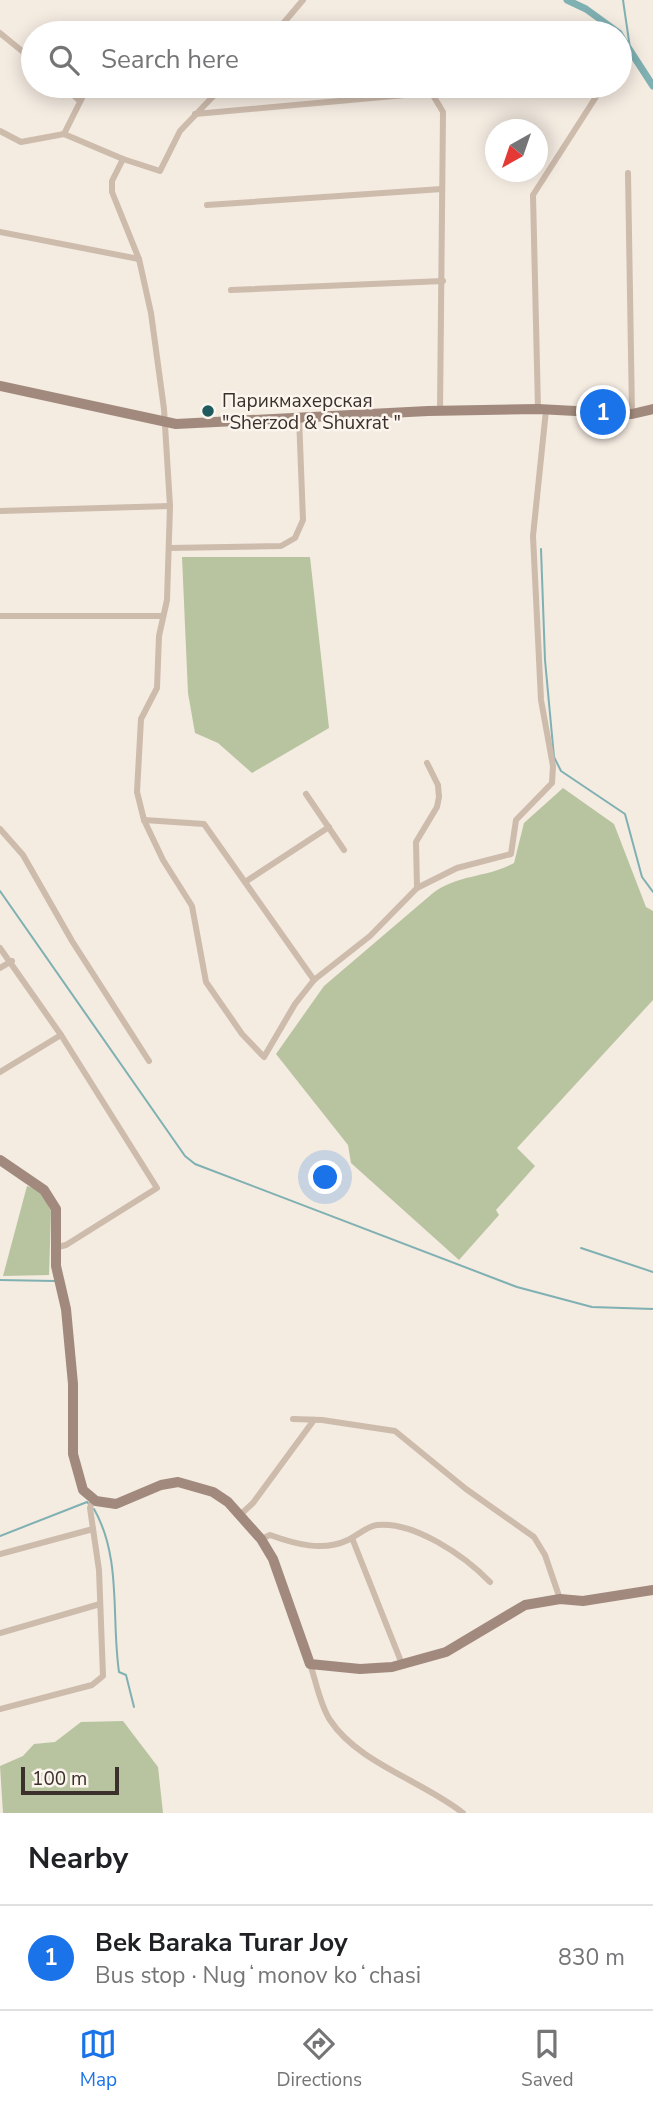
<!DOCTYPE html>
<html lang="en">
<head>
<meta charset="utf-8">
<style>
	:root { --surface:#fff; --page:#f2f2f2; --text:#202124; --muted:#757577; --line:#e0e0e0; --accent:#1a73e8 }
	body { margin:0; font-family:"Nunito Sans",sans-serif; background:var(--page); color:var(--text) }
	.compass { position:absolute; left:485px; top:119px; width:63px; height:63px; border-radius:50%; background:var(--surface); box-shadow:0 4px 18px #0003; rotate:220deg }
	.scale { position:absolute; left:21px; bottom:18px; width:98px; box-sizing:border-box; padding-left:7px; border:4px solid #3b302b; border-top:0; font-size:19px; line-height:24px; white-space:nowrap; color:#3b302b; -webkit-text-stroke:5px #fbf5ee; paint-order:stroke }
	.you { position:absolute; left:326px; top:1178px; width:24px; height:24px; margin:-18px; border:5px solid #fff; border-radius:50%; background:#1a73e8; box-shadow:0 0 0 10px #1a73e833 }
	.badge { display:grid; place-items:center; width:46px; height:46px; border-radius:50%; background:var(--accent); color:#fff; font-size:23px; font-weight:700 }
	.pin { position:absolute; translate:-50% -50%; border:4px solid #fff; box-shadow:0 2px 7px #0006 }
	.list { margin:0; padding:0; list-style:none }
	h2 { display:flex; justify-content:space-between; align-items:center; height:91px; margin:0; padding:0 28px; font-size:30px }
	h2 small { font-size:23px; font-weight:400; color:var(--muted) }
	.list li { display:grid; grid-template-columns:46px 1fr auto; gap:21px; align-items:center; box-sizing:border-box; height:105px; padding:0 28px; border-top:2px solid var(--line) }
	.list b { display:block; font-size:26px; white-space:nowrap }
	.list p { margin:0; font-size:23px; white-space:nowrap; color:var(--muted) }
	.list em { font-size:23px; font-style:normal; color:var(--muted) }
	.icon { flex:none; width:38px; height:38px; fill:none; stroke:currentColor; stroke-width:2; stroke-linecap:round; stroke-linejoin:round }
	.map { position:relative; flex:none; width:653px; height:1813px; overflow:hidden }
	.search { position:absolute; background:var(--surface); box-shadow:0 4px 18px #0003; left:21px; right:21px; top:21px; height:77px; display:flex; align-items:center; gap:18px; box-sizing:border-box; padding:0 24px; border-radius:38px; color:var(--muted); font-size:26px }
	.sheet { height:196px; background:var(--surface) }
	nav { display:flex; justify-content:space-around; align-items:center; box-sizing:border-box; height:98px; border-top:2px solid var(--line); background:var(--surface); font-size:19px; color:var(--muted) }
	nav a { display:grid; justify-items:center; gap:4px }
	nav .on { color:var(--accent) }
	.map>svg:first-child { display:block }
</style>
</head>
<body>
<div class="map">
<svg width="653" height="1813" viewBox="0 0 653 1813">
	<rect width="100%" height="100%" fill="#f4ebe1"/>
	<g fill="#b8c4a0">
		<path d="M182 557H310L329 728 252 773 218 743 195 733 188 693Z"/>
		<path d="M563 788 614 824 646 907 653 911V1000L517 1148 535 1166 496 1210 499 1215 459 1260 351 1163 348 1145 276 1054 324 986 433 893C459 874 487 878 514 863L524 823Z"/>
		<path d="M27 1186 40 1190 51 1211 49 1275 3 1276Z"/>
		<path d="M123 1721 158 1767 163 1813H3L0 1766 23 1756 34 1744 55 1742 81 1722Z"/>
	</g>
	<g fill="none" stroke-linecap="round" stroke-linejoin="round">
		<g stroke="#7fb0b2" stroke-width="2">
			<path d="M623 0 630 48"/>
			<path d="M541 549 545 660 554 757 561 771 625 814 642 877 653 892"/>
			<path d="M0 891 185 1156 195 1164 517 1287 592 1307 653 1309"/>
			<path d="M581 1248 653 1272"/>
			<path d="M0 1280 55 1281"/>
			<path d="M94 1509C122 1558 111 1617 119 1672L126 1675 134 1707"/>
			<path d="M0 1536 87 1502 90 1505"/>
		</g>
		<g stroke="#7fb0b2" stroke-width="7">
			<path d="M567 0 586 9 619 33"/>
			<path d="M620 35 653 86"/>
		</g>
		<g stroke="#cdbbac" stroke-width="6">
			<path d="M0 33 33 60"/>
			<path d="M275 33 303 0"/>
			<path d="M63 86 80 101"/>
			<path d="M431 92 443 112 440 410"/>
			<path d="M195 114 460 90"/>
			<path d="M0 131 21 142 64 134 123 159 160 171 180 131 223 86"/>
			<path d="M64 134 88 86"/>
			<path d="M123 159 112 181V192L139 259 151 313 164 409 170 506 167 600 159 636 157 688 141 719 137 792 144 820 163 860 192 906 206 982 242 1034 264 1057 295 1004 314 980 370 936 417 888 416 842 437 807 439 797 438 785 427 763"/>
			<path d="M628 173 632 414"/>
			<path d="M207 205 442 189"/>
			<path d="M0 232 139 259"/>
			<path d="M231 290 443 281"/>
			<path d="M538 409 533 195 603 86"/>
			<path d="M0 511 170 506"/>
			<path d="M169 548 281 546 295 538 303 520 299 417"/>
			<path d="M0 616H163"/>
			<path d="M306 794 344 850"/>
			<path d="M144 820 204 824 314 980"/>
			<path d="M0 829 23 855 72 941 149 1061"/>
			<path d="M245 882 329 827"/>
			<path d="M417 888 457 868 511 854 516 820 552 783 553 766 541 700 533 536 546 410"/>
			<path d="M0 948 61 1035 157 1188 66 1245 54 1248"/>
			<path d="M0 968 12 961"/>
			<path d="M0 1072 61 1035"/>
			<path d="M293 1419 322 1420 395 1431 466 1489 534 1537 545 1555 560 1599"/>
			<path d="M240 1515 253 1503 314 1420"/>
			<path d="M352 1538 402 1664"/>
			<path d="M261 1539 270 1535C295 1544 323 1552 348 1540 357 1536 367 1526 377 1525 414 1521 465 1556 490 1582"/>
			<path d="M0 1554 93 1529"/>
			<path d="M0 1633 100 1604"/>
			<path d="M310 1664C316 1681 320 1705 330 1720 358 1763 423 1781 463 1813"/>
			<path d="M0 1709 92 1685 103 1676 99 1570 90 1508 93 1499"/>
		</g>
		<g stroke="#a18a7d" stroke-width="10">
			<path d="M0 386 176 424 428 411 538 409 632 414 653 409"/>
			<path d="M0 1160 44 1190 56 1209V1266L66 1309 73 1384V1454L83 1490 96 1501 116 1504 161 1485 178 1482 213 1492 228 1502 261 1539 273 1559 310 1664 360 1669 392 1667 446 1652 525 1605 560 1599 583 1601 653 1590"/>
		</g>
	</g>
	<circle fill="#1f5a5e" stroke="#fbf5ee" stroke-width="2.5" cx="208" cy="411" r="7"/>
	<g text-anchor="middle" stroke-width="5" stroke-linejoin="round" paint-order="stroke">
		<g font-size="19" fill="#3b302b" stroke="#fbf5ee" text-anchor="start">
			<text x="222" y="407">Парикмахерская<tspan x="222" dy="22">"Sherzod &amp; Shuxrat "</tspan></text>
		</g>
	</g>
</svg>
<svg class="compass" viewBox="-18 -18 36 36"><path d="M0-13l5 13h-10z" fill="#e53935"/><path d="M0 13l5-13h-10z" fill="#757577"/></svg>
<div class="scale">100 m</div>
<div class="you"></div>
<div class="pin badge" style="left:603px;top:412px">1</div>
<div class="search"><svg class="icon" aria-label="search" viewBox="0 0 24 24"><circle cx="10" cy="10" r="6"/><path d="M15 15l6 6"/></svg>Search here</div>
</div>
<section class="sheet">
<h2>Nearby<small></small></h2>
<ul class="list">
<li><span class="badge">1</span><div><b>Bek Baraka Turar Joy</b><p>Bus stop · Nugʻmonov koʻchasi</p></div><em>830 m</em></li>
</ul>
</section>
<nav>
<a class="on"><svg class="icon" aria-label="map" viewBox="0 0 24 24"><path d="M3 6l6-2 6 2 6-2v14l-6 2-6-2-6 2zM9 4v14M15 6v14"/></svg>Map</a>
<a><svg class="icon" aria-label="directions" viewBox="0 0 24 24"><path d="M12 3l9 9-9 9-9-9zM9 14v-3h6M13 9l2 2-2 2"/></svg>Directions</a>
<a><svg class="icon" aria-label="saved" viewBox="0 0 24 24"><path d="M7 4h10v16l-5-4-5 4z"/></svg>Saved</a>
</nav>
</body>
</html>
